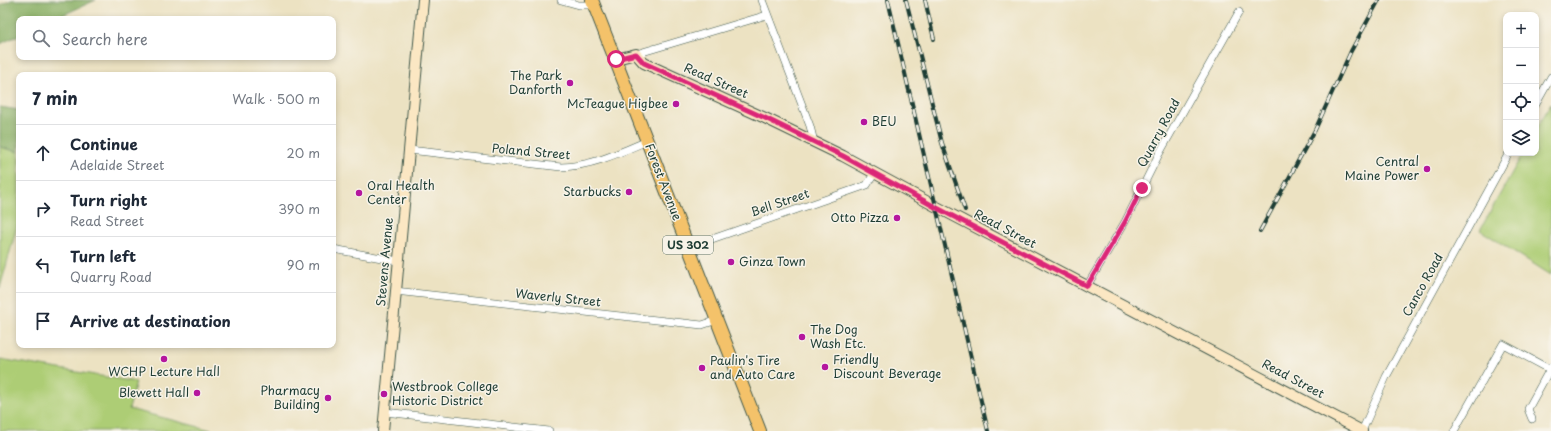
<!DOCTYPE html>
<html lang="en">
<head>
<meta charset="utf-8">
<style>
	:root { --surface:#fff; --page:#f2f2f3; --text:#1f2937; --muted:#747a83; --line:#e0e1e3 }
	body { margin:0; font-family:"Playpen Sans",sans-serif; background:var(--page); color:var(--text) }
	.controls { position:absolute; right:12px; top:12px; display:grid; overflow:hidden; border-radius:8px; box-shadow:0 2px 6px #0003 }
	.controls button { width:36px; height:36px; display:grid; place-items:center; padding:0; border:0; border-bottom:1px solid var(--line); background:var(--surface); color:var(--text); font:20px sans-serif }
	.stop { position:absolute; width:12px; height:12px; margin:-9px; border:3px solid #db2777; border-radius:50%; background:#fff }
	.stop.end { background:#db2777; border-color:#fff; box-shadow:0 1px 4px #0008 }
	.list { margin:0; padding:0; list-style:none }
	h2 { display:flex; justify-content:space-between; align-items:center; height:52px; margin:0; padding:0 16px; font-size:17px }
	h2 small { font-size:13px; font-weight:400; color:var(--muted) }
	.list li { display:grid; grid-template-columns:26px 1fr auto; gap:12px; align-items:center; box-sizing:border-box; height:56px; padding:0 16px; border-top:1px solid var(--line) }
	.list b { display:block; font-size:15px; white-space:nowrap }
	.list p { margin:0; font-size:13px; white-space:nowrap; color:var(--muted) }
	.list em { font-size:13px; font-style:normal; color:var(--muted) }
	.icon { flex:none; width:22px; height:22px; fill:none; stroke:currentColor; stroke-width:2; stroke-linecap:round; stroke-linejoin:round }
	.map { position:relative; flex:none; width:1551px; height:431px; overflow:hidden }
	.search { position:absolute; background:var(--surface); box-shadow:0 2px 6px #0003; left:16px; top:16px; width:320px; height:44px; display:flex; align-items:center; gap:10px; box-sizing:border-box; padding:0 14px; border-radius:8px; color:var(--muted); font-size:15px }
	.panel { position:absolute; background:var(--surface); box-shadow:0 2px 6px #0003; left:16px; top:72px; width:320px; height:276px; border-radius:8px }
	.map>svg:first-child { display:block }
</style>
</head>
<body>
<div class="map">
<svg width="1551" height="431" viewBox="0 0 1551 431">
	<rect width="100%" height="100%" fill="#f7f3e8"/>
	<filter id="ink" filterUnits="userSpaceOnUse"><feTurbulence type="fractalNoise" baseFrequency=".025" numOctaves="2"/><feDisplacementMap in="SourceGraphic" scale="8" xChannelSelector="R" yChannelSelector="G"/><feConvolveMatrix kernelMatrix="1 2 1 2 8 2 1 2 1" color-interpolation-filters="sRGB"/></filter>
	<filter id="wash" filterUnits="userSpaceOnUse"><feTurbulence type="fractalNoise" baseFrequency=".012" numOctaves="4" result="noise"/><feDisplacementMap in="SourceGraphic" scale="16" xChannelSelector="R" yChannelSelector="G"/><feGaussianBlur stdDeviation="0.9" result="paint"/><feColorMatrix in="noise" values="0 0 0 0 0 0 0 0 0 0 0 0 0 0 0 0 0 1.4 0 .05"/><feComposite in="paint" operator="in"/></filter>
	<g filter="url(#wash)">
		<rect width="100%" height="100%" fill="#ece2c2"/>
		<g fill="#adcd74" stroke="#668554">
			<path d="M1551 103V275L1480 230 1523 153H1536V130Z"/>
			<path d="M0 147 19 152V219L0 288Z"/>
			<path d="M0 359 136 382 129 409 215 431H0Z"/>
		</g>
		<g fill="#8ab066" stroke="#54764d">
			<path d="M12 0H96L54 19H19V35L0 44V5Z"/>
			<path d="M0 107 19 110V152L0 147Z"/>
		</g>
	</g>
	<g filter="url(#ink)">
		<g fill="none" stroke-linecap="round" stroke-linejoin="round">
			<g stroke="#3e5649" stroke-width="8">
				<g id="street">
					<path d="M561 0 579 5H594"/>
					<path d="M762 0 810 126 814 142"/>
					<path d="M636 54 767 15"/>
					<path d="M1536 104 1551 77"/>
					<path d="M409 150 561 167C592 166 619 153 647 141"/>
					<path d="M689 247 867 185 874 174"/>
					<path d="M333 249 398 261"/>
					<path d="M1087 286 1125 222 1159 154 1239 12"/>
					<path d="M395 291 702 325 717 320"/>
					<path d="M385 412 549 431"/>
					<path d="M1532 419 1528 409 1551 367"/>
					<path d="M1362 431 1386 377 1509 153"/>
					<path d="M1454 431 1503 344 1551 370"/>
				</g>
			</g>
			<g stroke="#3e5649" stroke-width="12">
				<g id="secondary">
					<path d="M616 59 636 54 644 63 765 118 843 156 937 207 1362 431"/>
					<path d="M383 431 423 0"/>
				</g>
			</g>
			<g stroke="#3e5649" stroke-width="14">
				<path id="highway" d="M592 0 760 431"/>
			</g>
			<use href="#street" stroke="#fff" stroke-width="7"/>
			<use href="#secondary" stroke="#fbe7c3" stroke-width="10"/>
			<use href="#highway" stroke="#f4c26a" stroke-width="12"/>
			<g stroke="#1f3d34" stroke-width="4">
				<g id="rail">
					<path d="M888 0 988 431"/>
					<path d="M906 0 942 143 965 210"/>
					<path d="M925 0 934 39"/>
					<path d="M1260 231 1315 130 1351 51 1379 0"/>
				</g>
			</g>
			<use href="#rail" stroke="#f7f3e8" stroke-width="2.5" stroke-dasharray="8" stroke-linecap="butt"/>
		</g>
	</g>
	<g fill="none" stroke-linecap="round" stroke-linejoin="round" filter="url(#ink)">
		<path stroke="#db2777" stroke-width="5" d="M616 59 636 54 644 63 765 118 843 156 937 208 1087 286 1125 222 1142 188"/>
	</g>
	<g fill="#b5179e" stroke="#f7f3e8" stroke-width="1.5">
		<circle cx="570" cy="83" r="4"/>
		<circle cx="676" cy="104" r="4"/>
		<circle cx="864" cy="122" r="4"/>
		<circle cx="1427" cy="169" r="4"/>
		<circle cx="629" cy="192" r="4"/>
		<circle cx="359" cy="193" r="4"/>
		<circle cx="897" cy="218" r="4"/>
		<circle cx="731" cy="262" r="4"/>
		<circle cx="802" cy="337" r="4"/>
		<circle cx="164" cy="359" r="4"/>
		<circle cx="825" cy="367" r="4"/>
		<circle cx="702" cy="368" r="4"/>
		<circle cx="197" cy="393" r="4"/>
		<circle cx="384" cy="394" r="4"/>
		<circle cx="328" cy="398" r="4"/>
	</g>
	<g text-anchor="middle" stroke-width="3" stroke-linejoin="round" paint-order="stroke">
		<rect fill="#f7f3e8" stroke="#60746a" stroke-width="1" x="663" y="236" width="50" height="18" rx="3"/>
		<g font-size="11" font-weight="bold" fill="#1f3d34">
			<text x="688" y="249">US 302</text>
		</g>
		<g font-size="12" fill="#1f3d34" stroke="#f7f3e8" text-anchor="end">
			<text x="562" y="80">The Park<tspan x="562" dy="14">Danforth</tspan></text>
			<text x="668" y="108">McTeague Higbee</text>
			<text x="872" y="126" text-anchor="start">BEU</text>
			<text x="1419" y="166">Central<tspan x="1419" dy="14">Maine Power</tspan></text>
			<text x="367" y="190" text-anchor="start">Oral Health<tspan x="367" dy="14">Center</tspan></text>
			<text x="621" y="196">Starbucks</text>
			<text x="889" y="222">Otto Pizza</text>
			<text x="739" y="266" text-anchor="start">Ginza Town</text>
			<text x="810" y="334" text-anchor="start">The Dog<tspan x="810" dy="14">Wash Etc.</tspan></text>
			<text x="833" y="364" text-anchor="start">Friendly<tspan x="833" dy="14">Discount Beverage</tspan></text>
			<text x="710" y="365" text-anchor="start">Paulin's Tire<tspan x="710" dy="14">and Auto Care</tspan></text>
			<text x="164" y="376" text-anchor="middle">WCHP Lecture Hall</text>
			<text x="392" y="391" text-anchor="start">Westbrook College<tspan x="392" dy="14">Historic District</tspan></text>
			<text x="320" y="395">Pharmacy<tspan x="320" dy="14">Building</tspan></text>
			<text x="189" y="397">Blewett Hall</text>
		</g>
		<g font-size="12" fill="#1f3d34" stroke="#f7f3e8">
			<text transform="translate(716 81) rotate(24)" y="4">Read Street</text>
			<text transform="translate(1159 133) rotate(-62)" y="4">Quarry Road</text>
			<text transform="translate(531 152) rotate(5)" y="4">Poland Street</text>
			<text transform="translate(663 182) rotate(69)" y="4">Forest Avenue</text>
			<text transform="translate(780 203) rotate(-19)" y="4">Bell Street</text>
			<text transform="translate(1005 229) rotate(28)" y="4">Read Street</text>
			<text transform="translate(385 262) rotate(-85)" y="4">Stevens Avenue</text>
			<text transform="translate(1423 285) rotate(-61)" y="4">Canco Road</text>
			<text transform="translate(558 298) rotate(6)" y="4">Waverly Street</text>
			<text transform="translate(1293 379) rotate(28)" y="4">Read Street</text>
		</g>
	</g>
</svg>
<div class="controls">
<button>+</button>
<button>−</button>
<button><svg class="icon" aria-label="locate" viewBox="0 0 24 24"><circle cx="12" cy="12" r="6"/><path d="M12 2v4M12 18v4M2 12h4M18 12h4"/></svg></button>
<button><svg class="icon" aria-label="layers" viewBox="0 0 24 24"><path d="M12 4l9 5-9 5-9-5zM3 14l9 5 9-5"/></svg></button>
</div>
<div class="stop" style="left:616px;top:59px"></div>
<div class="stop end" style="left:1142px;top:188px"></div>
<div class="search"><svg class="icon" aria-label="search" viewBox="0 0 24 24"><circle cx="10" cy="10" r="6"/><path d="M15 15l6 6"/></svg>Search here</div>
<section class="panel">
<h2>7 min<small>Walk · 500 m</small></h2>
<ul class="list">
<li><svg class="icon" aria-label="ahead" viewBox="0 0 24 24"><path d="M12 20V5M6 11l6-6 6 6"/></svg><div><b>Continue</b><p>Adelaide Street</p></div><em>20 m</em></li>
<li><svg class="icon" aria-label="right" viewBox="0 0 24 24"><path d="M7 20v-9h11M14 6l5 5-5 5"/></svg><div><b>Turn right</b><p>Read Street</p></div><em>390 m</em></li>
<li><svg class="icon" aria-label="left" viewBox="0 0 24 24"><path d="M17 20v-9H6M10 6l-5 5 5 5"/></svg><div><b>Turn left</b><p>Quarry Road</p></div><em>90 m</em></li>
<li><svg class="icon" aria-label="arrive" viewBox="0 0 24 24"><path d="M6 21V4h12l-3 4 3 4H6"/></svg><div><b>Arrive at destination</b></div></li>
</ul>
</section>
</div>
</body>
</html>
